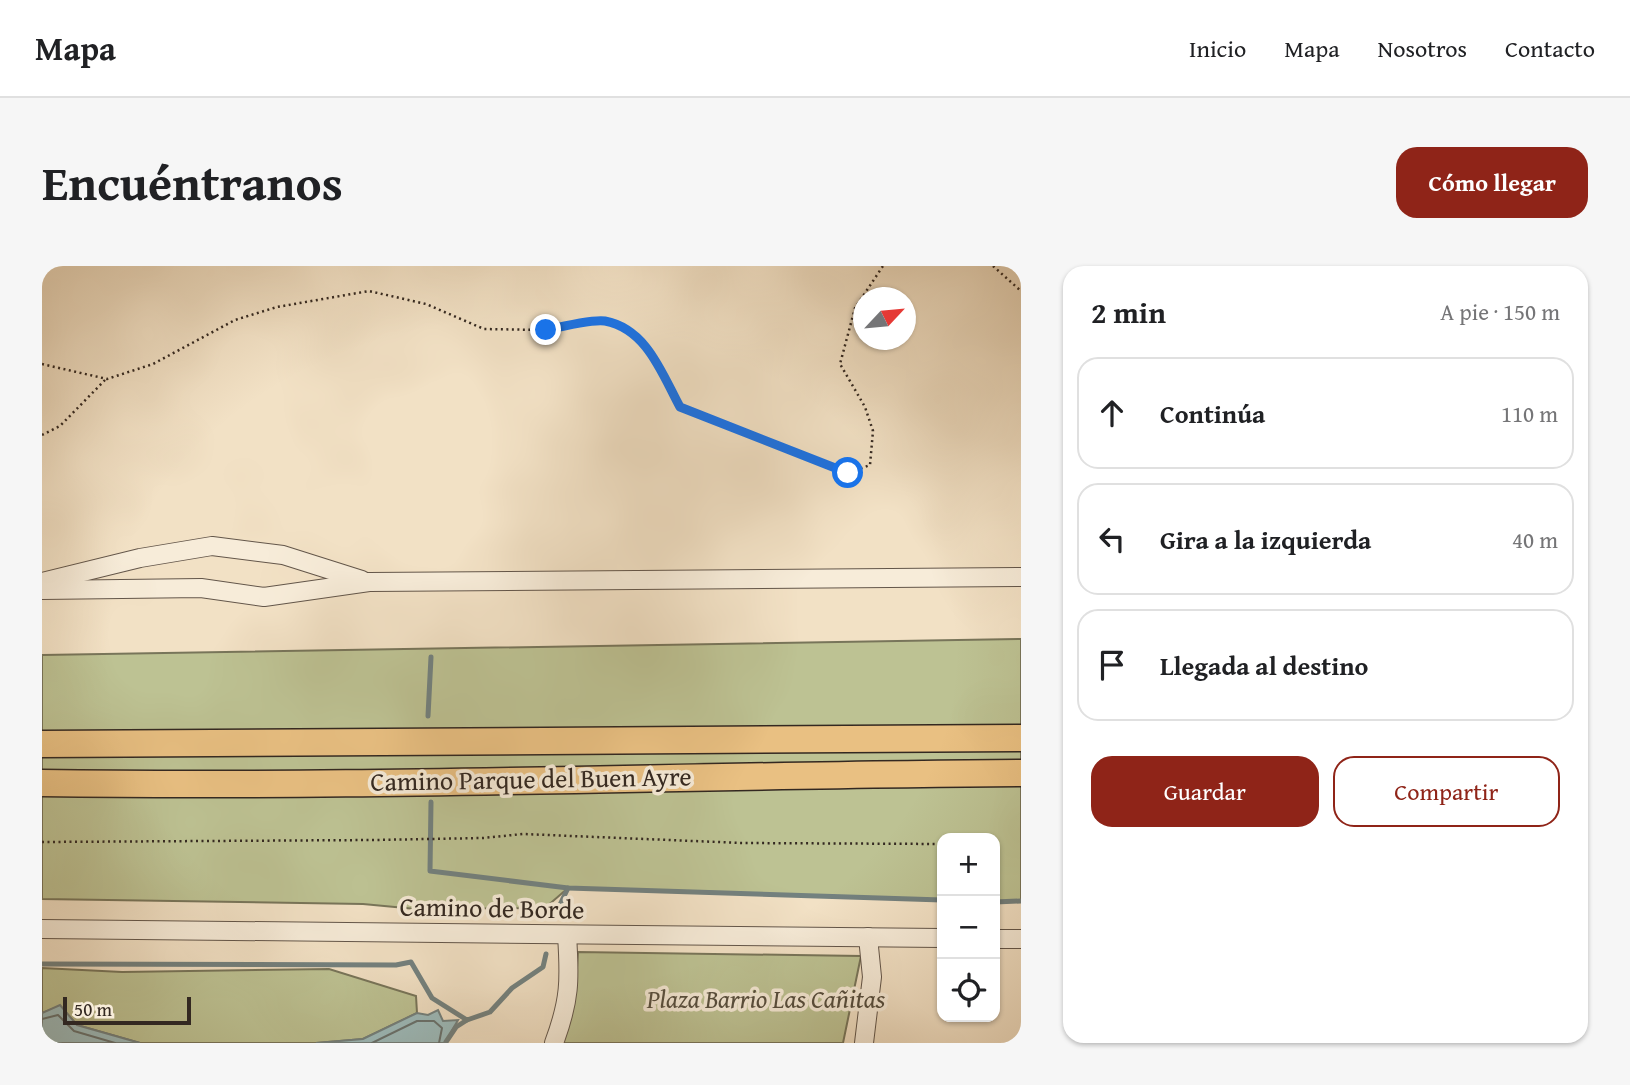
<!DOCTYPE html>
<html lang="es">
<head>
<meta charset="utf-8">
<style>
	:root { --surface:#fff; --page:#f6f6f6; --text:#202124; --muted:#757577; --line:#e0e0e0; --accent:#8f2418 }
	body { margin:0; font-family:"Gentium Book Plus",serif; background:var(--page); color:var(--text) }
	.controls { position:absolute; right:21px; bottom:21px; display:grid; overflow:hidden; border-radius:14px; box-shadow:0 2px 5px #0004 }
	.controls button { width:63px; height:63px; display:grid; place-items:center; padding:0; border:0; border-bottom:2px solid var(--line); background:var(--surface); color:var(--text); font:35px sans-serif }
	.compass { position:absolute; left:811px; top:21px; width:63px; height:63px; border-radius:50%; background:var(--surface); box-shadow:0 2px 5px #0004; rotate:64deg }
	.scale { position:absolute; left:21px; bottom:18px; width:128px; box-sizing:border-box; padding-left:7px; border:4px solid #332821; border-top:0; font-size:19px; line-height:24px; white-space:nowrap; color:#332821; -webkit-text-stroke:5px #f7ecd9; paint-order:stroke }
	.stop { position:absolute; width:21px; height:21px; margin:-16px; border:5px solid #1a73e8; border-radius:50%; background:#fff }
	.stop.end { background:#1a73e8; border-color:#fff; box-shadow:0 2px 7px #0008 }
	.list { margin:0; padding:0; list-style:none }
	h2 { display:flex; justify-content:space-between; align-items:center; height:91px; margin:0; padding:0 28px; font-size:30px }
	h2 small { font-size:23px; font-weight:400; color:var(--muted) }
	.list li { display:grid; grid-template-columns:46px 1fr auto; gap:21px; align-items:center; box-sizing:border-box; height:112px; margin:0 14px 14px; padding:0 14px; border:2px solid var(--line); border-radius:21px }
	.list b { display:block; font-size:26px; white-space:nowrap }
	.list em { font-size:23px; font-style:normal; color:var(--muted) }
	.actions { display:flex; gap:14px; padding:21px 28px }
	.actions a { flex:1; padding:16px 0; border:2px solid var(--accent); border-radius:21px; text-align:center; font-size:24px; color:var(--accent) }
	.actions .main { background:var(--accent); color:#fff }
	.icon { flex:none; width:38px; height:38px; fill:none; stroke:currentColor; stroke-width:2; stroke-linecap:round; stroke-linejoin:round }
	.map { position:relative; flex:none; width:979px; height:777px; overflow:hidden; border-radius:21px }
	header { display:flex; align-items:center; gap:42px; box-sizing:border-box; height:98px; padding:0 35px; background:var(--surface); border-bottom:2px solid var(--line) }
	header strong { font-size:33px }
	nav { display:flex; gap:38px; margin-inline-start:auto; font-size:24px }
	.intro { display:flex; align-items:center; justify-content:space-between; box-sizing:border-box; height:168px; padding:0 42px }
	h1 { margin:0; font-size:49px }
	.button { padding:18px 32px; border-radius:21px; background:var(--accent); color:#fff; font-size:24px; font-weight:700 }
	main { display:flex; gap:42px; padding:0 42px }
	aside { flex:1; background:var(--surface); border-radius:21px; box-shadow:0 2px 5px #0004 }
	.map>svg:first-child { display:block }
</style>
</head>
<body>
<header>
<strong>Mapa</strong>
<nav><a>Inicio</a><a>Mapa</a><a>Nosotros</a><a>Contacto</a></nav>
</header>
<div class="intro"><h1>Encuéntranos</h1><a class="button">Cómo llegar</a></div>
<main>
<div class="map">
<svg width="979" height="777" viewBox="0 0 979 777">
	<rect width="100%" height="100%" fill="#f2e1c5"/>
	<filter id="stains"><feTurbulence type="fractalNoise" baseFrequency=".00286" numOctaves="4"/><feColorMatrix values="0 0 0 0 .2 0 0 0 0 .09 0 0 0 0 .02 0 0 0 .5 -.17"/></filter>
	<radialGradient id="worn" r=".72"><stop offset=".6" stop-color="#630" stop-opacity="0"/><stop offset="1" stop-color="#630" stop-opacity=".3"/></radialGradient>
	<g fill="#bdc293" stroke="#78755a" stroke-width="2">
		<path d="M979 373V635L953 636V572H900V634L526 622 503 642 374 643 321 638 0 633V389Z"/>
		<path d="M536 686 819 690 801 777H520L534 717Z"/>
		<path d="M0 702 80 706 287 703 374 730 375 747 321 773 274 777H98L35 759 18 740 0 747Z"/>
	</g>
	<g fill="#9dbcbd" stroke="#73817f" stroke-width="2">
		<path d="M18 739 35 759 98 777H0V747Z"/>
		<path d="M396 744 401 755 416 754 403 777H274L321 773 375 747 386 749Z"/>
	</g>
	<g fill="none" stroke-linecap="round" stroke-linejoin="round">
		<g stroke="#68726f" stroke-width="2">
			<path d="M0 753 16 749 32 765 73 777"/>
			<path d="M330 777 375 755H392L400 762 397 777"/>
		</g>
		<g stroke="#73817f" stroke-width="5">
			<path d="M386 450 389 391"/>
			<path d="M389 536 388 605 526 622 900 634"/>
			<path d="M953 636 979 635"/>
			<path d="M515 645 526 622"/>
			<path d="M0 698 354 699 369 696 390 732 425 754 448 746 470 722 501 701 504 688"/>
			<path d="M404 776 414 761 425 754"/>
		</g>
		<g stroke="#63564a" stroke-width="20">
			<g id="minor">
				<path d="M0 316 98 292 170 280 241 289 320 314"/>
				<path d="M0 324 159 322 222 331 327 316 979 311"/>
				<path d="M0 663 900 672"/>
				<path d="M953 673H979"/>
				<path d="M512 777C528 734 528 714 525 669"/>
				<path d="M822 777 830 711 826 671"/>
			</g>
		</g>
		<g stroke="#332821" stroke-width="29">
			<g id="highway">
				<path d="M0 478 979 472"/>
				<path d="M0 517C326 522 653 509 979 507"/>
			</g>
		</g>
		<g stroke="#332821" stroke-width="2.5" stroke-dasharray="2 3.5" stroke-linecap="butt">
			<path d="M951 0 979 25"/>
			<path d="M0 98 65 113 111 98 193 54 235 41 327 25 384 38 442 63 504 64 562 54 592 67 605 82 638 141 806 207 828 199 831 165 823 141 798 98 813 42 841 0"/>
			<path d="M0 169 18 160 63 114"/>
			<path d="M0 576 331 574 441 572 481 568 700 577 900 578"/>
		</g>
		<use href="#minor" stroke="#f7ecd9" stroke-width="18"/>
		<use href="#highway" stroke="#e9c082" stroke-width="26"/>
	</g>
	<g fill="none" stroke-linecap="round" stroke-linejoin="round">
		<path stroke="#1a73e8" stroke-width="9" d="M504 64C517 61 552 53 563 55 605 63 620 108 638 141L806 207"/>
	</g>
	<g text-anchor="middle" stroke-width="7" stroke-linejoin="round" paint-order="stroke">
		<g font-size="26" fill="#332821" stroke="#f7ecd9">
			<text transform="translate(489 513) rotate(-1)" y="9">Camino Parque del Buen Ayre</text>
			<text transform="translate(450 642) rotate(1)" y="9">Camino de Borde</text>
		</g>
		<g font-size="26" font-style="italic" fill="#564e3e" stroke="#f7ecd9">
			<text x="724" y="742">Plaza Barrio Las Cañitas</text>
		</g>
	</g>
	<rect width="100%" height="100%" filter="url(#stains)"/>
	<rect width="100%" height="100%" fill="url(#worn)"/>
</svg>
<div class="controls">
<button>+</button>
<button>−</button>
<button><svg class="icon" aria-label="locate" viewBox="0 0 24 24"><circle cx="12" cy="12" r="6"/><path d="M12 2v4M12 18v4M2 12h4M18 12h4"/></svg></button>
</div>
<svg class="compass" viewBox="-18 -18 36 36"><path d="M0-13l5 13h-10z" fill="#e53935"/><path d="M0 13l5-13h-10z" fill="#757577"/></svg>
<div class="scale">50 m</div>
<div class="stop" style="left:806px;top:207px"></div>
<div class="stop end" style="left:504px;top:64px"></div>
</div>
<aside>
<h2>2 min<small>A pie · 150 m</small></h2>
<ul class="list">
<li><svg class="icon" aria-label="ahead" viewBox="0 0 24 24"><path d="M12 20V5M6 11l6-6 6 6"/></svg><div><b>Continúa</b></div><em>110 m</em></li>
<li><svg class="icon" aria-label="left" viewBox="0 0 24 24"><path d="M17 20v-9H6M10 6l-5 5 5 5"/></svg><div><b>Gira a la izquierda</b></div><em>40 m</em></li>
<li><svg class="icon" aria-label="arrive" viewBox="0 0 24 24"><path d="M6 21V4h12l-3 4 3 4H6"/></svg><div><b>Llegada al destino</b></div></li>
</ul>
<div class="actions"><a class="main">Guardar</a><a>Compartir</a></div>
</aside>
</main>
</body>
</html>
